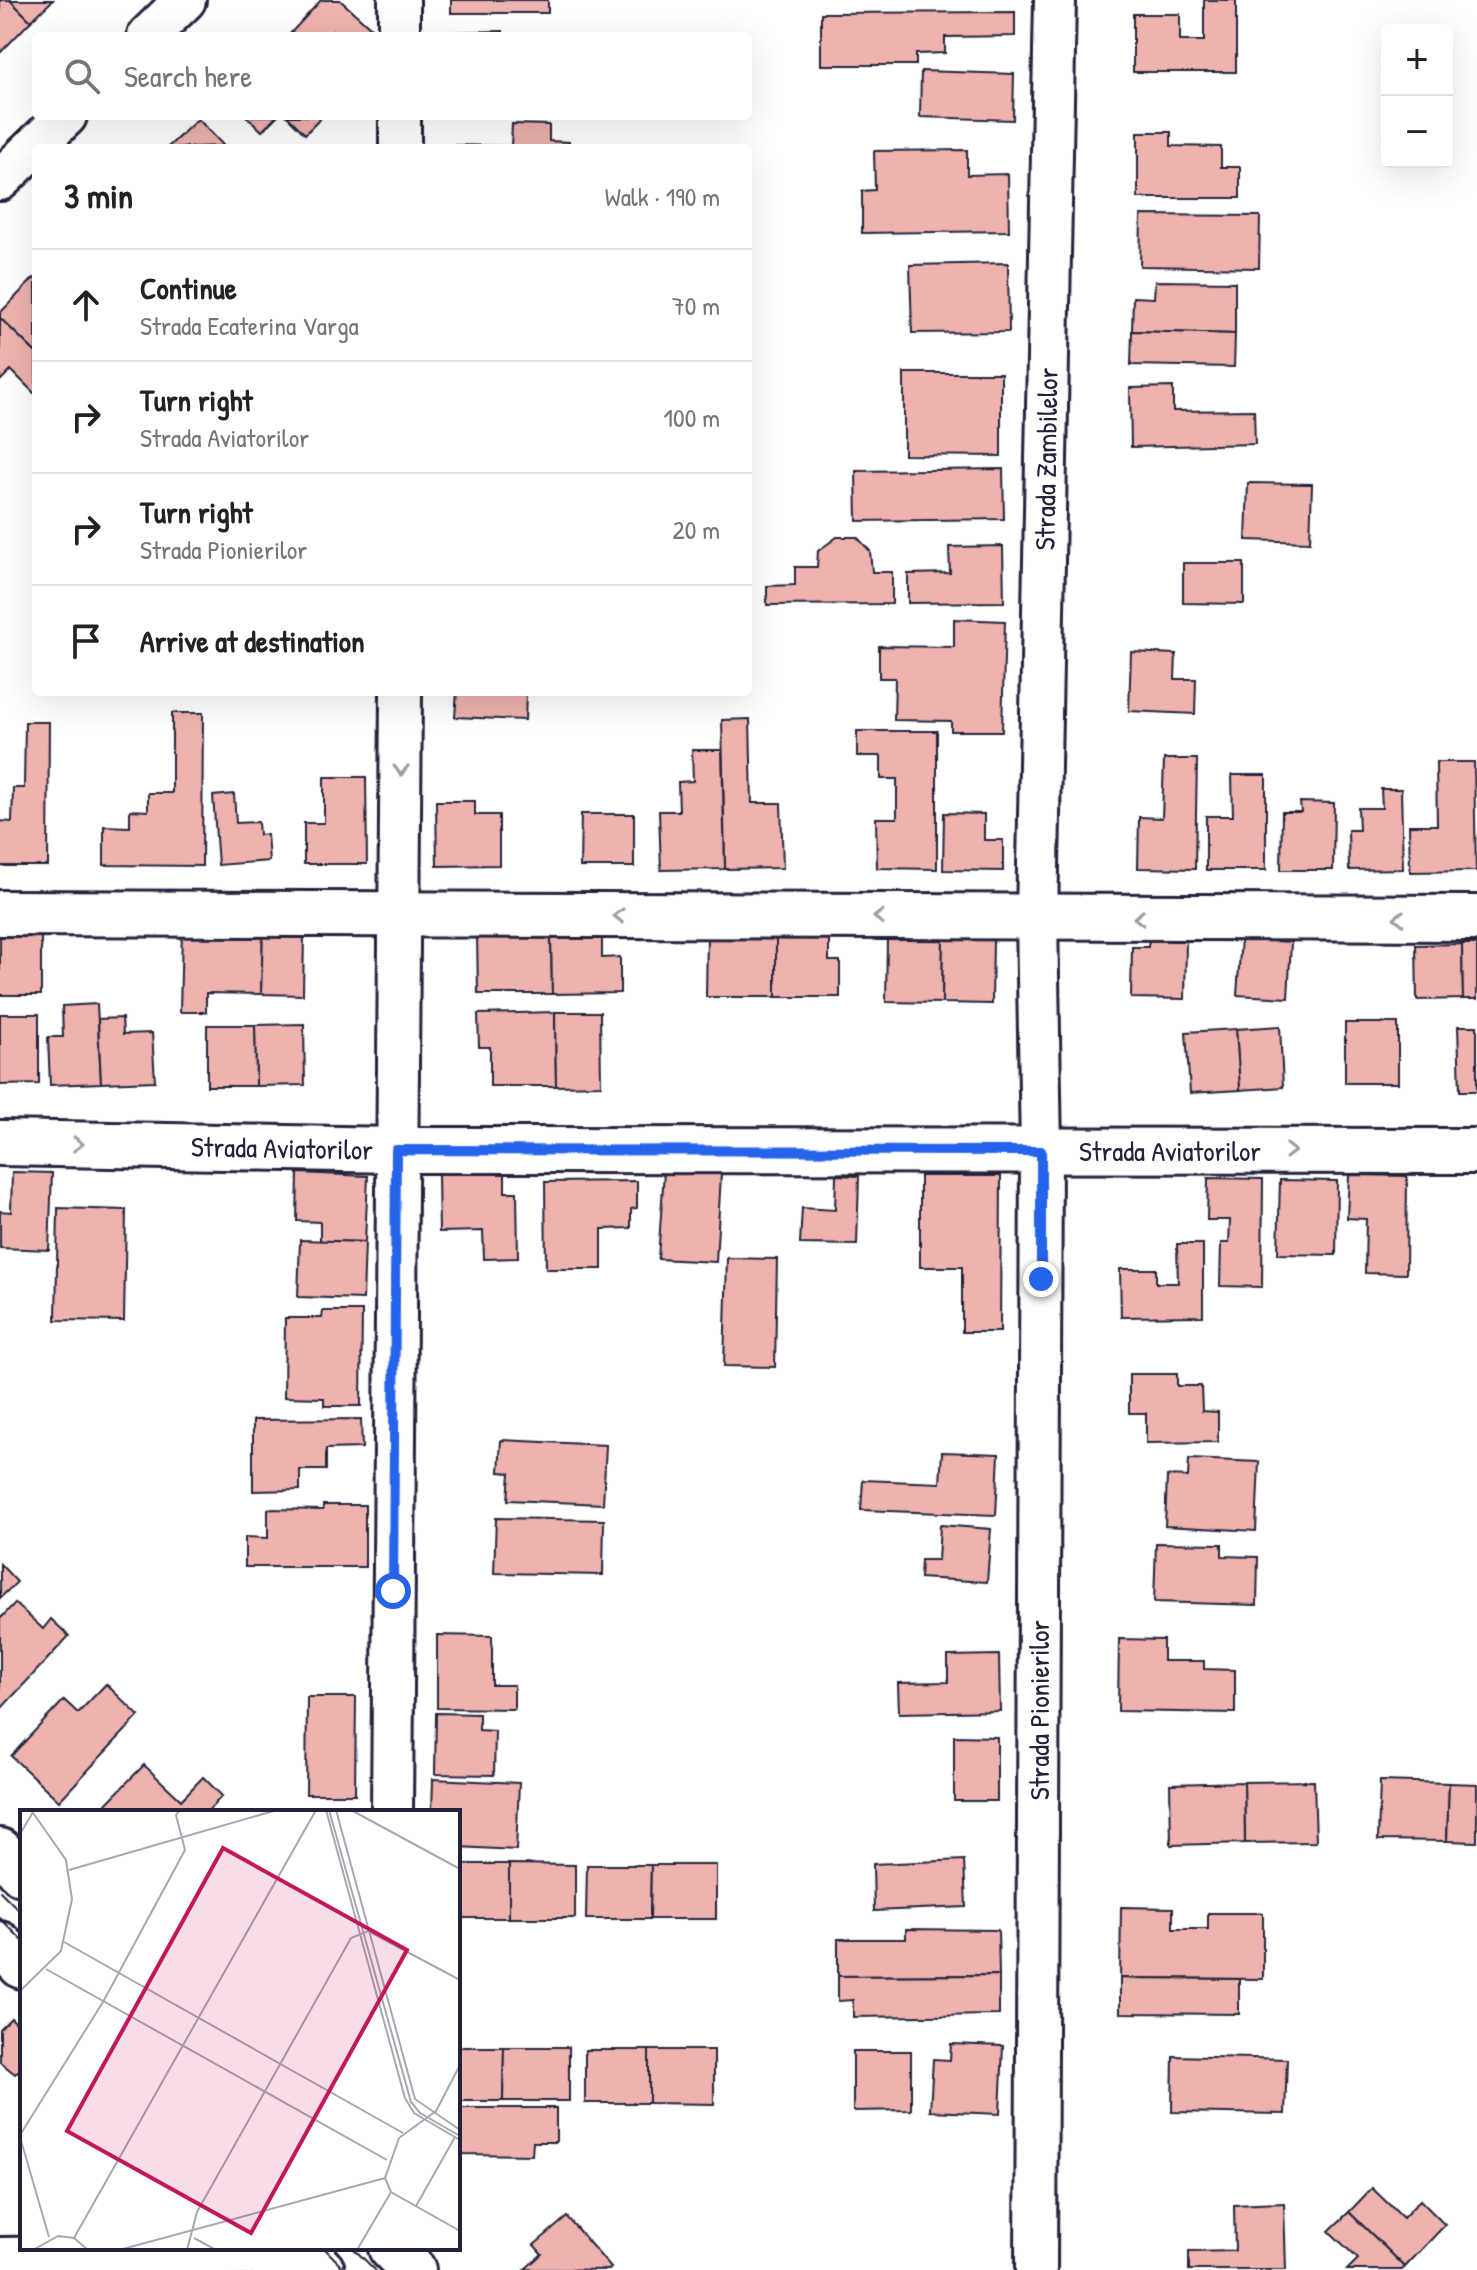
<!DOCTYPE html>
<html lang="en">
<head>
<meta charset="utf-8">
<style>
	:root { --surface:#fff; --page:#f6f6f6; --text:#222; --muted:#767676; --line:#e0e0e0 }
	body { margin:0; font-family:"Patrick Hand",sans-serif; background:var(--page); color:var(--text) }
	.controls { position:absolute; right:24px; top:24px; display:grid; overflow:hidden; border-radius:8px; box-shadow:0 8px 32px #0002 }
	.controls button { width:72px; height:72px; display:grid; place-items:center; padding:0; border:0; border-bottom:2px solid var(--line); background:var(--surface); color:var(--text); font:40px sans-serif }
	.stop { position:absolute; width:24px; height:24px; margin:-18px; border:6px solid #2563eb; border-radius:50%; background:#fff }
	.stop.end { background:#2563eb; border-color:#fff; box-shadow:0 2px 8px #0008 }
	.list { margin:0; padding:0; list-style:none }
	h2 { display:flex; justify-content:space-between; align-items:center; height:104px; margin:0; padding:0 32px; font-size:34px }
	h2 small { font-size:26px; font-weight:400; color:var(--muted) }
	.list li { display:grid; grid-template-columns:52px 1fr auto; gap:24px; align-items:center; box-sizing:border-box; height:112px; padding:0 32px; border-top:2px solid var(--line) }
	.list b { display:block; font-size:30px; white-space:nowrap }
	.list p { margin:0; font-size:26px; white-space:nowrap; color:var(--muted) }
	.list em { font-size:26px; font-style:normal; color:var(--muted) }
	.icon { flex:none; width:44px; height:44px; fill:none; stroke:currentColor; stroke-width:2; stroke-linecap:round; stroke-linejoin:round }
	.map { position:relative; flex:none; width:1477px; height:2270px; overflow:hidden }
	.search { position:absolute; background:var(--surface); box-shadow:0 8px 32px #0002; left:32px; top:32px; width:720px; height:88px; display:flex; align-items:center; gap:20px; box-sizing:border-box; padding:0 28px; border-radius:8px; color:var(--muted); font-size:30px }
	.panel { position:absolute; background:var(--surface); box-shadow:0 8px 32px #0002; left:32px; top:144px; width:720px; height:552px; border-radius:8px }
	.map>svg:first-child { display:block }
</style>
</head>
<body>
<div class="map">
<svg width="1477" height="2270" viewBox="0 0 1477 2270">
	<rect width="100%" height="100%" fill="#fff"/>
	<filter id="ink" filterUnits="userSpaceOnUse"><feTurbulence type="fractalNoise" baseFrequency=".0125" numOctaves="2"/><feDisplacementMap in="SourceGraphic" scale="16" xChannelSelector="R" yChannelSelector="G"/><feConvolveMatrix kernelMatrix="1 2 1 2 8 2 1 2 1" color-interpolation-filters="sRGB"/></filter>
	<g filter="url(#ink)">
		<g fill="#eeb3ae" stroke="#22223b" stroke-width="2">
			<path d="M0 0H10L31 21 0 53Z"/>
			<path d="M10 0H53L31 21Z"/>
			<path d="M321 0H340L371 28V36H339L333 31 329 36H288Z"/>
			<rect x="451" y="0" width="97" height="13"/>
			<path d="M1204 0H1236V72H1133V14H1180V41H1204Z"/>
			<path d="M1015 12V36L945 37V53L916 54V65H821V13Z"/>
			<path d="M503 31V36H449V32Z"/>
			<path d="M921 71 1014 74 1013 120 920 117Z"/>
			<path d="M246 116H277L262 131Z"/>
			<path d="M287 116H323L305 134Z"/>
			<path d="M198 119 224 146 167 148Z"/>
			<path d="M512 124 549 125V141L569 142V148H443V145L511 146Z"/>
			<path d="M1138 132H1171V146L1221 147V167H1240V198H1138Z"/>
			<path d="M967 150V175L1008 174 1009 231 862 233V191L875 190 874 151Z"/>
			<path d="M1141 215 1260 216 1259 268 1140 266Z"/>
			<path d="M1008 263 1009 332 912 333 910 265Z"/>
			<path d="M34 278 36 280V353L0 318V313Z"/>
			<path d="M1155 281 1235 282V334L1132 331 1133 297 1154 298Z"/>
			<path d="M0 318 36 353V395L11 370 0 381Z"/>
			<path d="M1132 331 1235 334 1234 367 1131 365Z"/>
			<path d="M904 373H1001V456L904 455Z"/>
			<path d="M1173 387V411L1254 410 1255 444 1131 447 1130 388Z"/>
			<path d="M1003 469 1004 519 857 521 856 471Z"/>
			<path d="M1248 483 1312 484 1310 542 1246 540Z"/>
			<path d="M837 537H857L870 551 872 572H892V604L767 605V586L795 585V567H817L818 551Z"/>
			<path d="M1003 546 1004 602 908 603V574L950 573 949 547Z"/>
			<path d="M1183 563H1244V604L1183 603Z"/>
			<path d="M954 619 1005 621 1002 731H951V721L894 720 895 678H879V646L954 647Z"/>
			<path d="M1131 652 1176 654 1175 679H1196L1195 714 1129 711Z"/>
			<path d="M457 692H526L525 720 455 717Z"/>
			<path d="M172 713H203L202 866 104 865V826L130 827V810L148 811V793H172Z"/>
			<path d="M750 719 752 803H781L783 868 725 869 722 720Z"/>
			<path d="M25 722H49L48 866H0V821L12 822 13 788H24Z"/>
			<path d="M857 731H937V869L877 868 876 818H897V779H881V756H857Z"/>
			<path d="M692 750H722L725 869 661 870 659 811H679L678 782 693 781Z"/>
			<path d="M1164 759H1197L1195 869 1138 868 1139 817 1162 818Z"/>
			<path d="M1436 762H1474L1476 871 1410 872 1409 825H1437Z"/>
			<path d="M1232 775H1266V870H1206V816H1233Z"/>
			<path d="M324 777H366L367 864H304V823H324Z"/>
			<path d="M1381 789H1401L1403 869 1349 870 1348 830H1359L1358 808H1382Z"/>
			<path d="M234 794 236 823 258 822 259 835 267 834 269 861 218 865 213 796Z"/>
			<path d="M436 801H475V815H499V865L437 866Z"/>
			<path d="M1300 802 1334 803 1333 870H1281L1282 812H1301Z"/>
			<path d="M944 813 984 814V840H1003V871L943 870Z"/>
			<path d="M581 814H634V867H580Z"/>
			<rect x="0" y="930" width="41" height="65"/>
			<path d="M182 930 263 932 261 994 206 993V1012H180Z"/>
			<path d="M263 932 304 934 303 995 261 994Z"/>
			<path d="M551 933 552 994H478L477 934Z"/>
			<path d="M551 933H602V958L620 957V993L552 994Z"/>
			<path d="M707 935 776 936V997H706Z"/>
			<path d="M776 936H829V961H840V997H776Z"/>
			<path d="M887 938 943 939 942 1003 886 1002Z"/>
			<path d="M1241 938 1291 942 1288 998 1237 995Z"/>
			<path d="M943 939 993 940 992 1004 942 1003Z"/>
			<path d="M1149 939 1186 940 1185 999 1131 998 1132 947H1148Z"/>
			<path d="M1462 944 1463 999 1417 1000 1416 945Z"/>
			<path d="M1462 944H1477V999H1463Z"/>
			<path d="M97 1004 101 1083 50 1085 48 1037H63L62 1006Z"/>
			<path d="M555 1012 556 1086H490V1047H479L478 1014Z"/>
			<path d="M555 1012H600L601 1085 556 1086Z"/>
			<path d="M0 1014H39V1084L0 1085Z"/>
			<path d="M122 1018 123 1034 152 1033 155 1081 101 1083 98 1019Z"/>
			<rect x="1345" y="1023" width="53" height="60"/>
			<path d="M304 1024 305 1085 256 1086 255 1025Z"/>
			<path d="M207 1025H255L256 1086H207Z"/>
			<path d="M1280 1026 1283 1087 1240 1090 1236 1029Z"/>
			<path d="M1458 1026H1477V1091H1460Z"/>
			<path d="M1236 1029 1240 1090 1190 1093 1186 1032Z"/>
			<path d="M664 1171 721 1174 716 1262 658 1259Z"/>
			<path d="M12 1172 52 1173 49 1250 0 1248V1211L11 1212Z"/>
			<path d="M505 1172V1192H517L518 1258 484 1259 483 1231 439 1232 438 1174Z"/>
			<path d="M298 1173 368 1176 365 1242 320 1241V1222L297 1221Z"/>
			<path d="M836 1175 859 1176 857 1245 800 1244 802 1208 835 1210Z"/>
			<path d="M1349 1175 1407 1176 1406 1274 1365 1273 1366 1219 1347 1218Z"/>
			<path d="M920 1176H1001L1000 1332H962V1267H920Z"/>
			<path d="M1208 1178 1263 1179 1262 1287 1220 1286 1221 1243H1229L1230 1220H1207Z"/>
			<path d="M1280 1180 1337 1181 1336 1255 1278 1254Z"/>
			<path d="M637 1181V1208L631 1209V1228L602 1229V1269H546L545 1182Z"/>
			<path d="M58 1208 126 1210 124 1321 56 1320Z"/>
			<path d="M300 1240 365 1242 363 1299 298 1297Z"/>
			<path d="M1177 1244H1203V1316L1121 1317 1120 1269H1156V1283H1178Z"/>
			<path d="M727 1258 777 1259 775 1367 724 1366Z"/>
			<path d="M323 1311H362L361 1406H324V1398L284 1397 285 1318H322Z"/>
			<path d="M1129 1374H1177V1386H1201L1202 1411 1218 1412V1442L1146 1443V1413H1129Z"/>
			<path d="M361 1419 362 1448 326 1449V1470H300V1490L253 1491V1420Z"/>
			<path d="M501 1440 606 1445 603 1504 508 1500 510 1473 499 1472Z"/>
			<path d="M942 1452 999 1454 996 1515 861 1510 863 1480 940 1483Z"/>
			<path d="M1189 1459 1259 1462 1256 1531 1165 1526 1167 1476 1188 1477Z"/>
			<path d="M323 1505H365V1567H245V1537L268 1538V1509L323 1510Z"/>
			<path d="M496 1518 604 1520 603 1575 494 1573Z"/>
			<path d="M940 1525 991 1529 987 1582 920 1578 921 1560H938Z"/>
			<path d="M1156 1543 1222 1544V1556L1258 1557 1257 1605 1154 1602Z"/>
			<path d="M0 1564 17 1582 0 1598Z"/>
			<path d="M15 1603 43 1629 51 1619 69 1636 0 1710V1619Z"/>
			<path d="M437 1635 492 1636V1685H514V1709L437 1708Z"/>
			<path d="M1119 1639 1163 1640V1661H1204V1669L1235 1670V1713L1118 1711Z"/>
			<path d="M999 1655 1000 1711 899 1713 898 1683 948 1682V1656Z"/>
			<path d="M106 1684 139 1716 59 1801 11 1756 64 1700 78 1713Z"/>
			<path d="M307 1697H356L355 1794H306Z"/>
			<path d="M436 1713 479 1714V1730L495 1731 494 1775 435 1774Z"/>
			<path d="M954 1736 997 1737V1801H954Z"/>
			<path d="M144 1765 181 1800 203 1777 222 1796 207 1812H98Z"/>
			<path d="M433 1779 519 1783 516 1850 458 1847V1812H432Z"/>
			<path d="M1314 1781 1316 1842 1245 1843 1244 1782Z"/>
			<path d="M1380 1781 1449 1783 1447 1841 1378 1840Z"/>
			<path d="M1244 1782 1245 1843 1171 1845 1170 1784Z"/>
			<path d="M1449 1783 1477 1784V1842L1447 1841Z"/>
			<path d="M964 1860 966 1907 874 1911 873 1864Z"/>
			<rect x="458" y="1864" width="51" height="54"/>
			<path d="M509 1864 575 1865V1918H509Z"/>
			<path d="M587 1865H651L650 1919H586Z"/>
			<path d="M651 1865H716V1919H650Z"/>
			<path d="M1121 1907 1173 1908V1929H1208V1913H1263V1979L1120 1978Z"/>
			<path d="M906 1929 998 1930 999 1975 838 1976V1939H906Z"/>
			<path d="M999 1975V2015L853 2017V2000L838 2001V1976Z"/>
			<path d="M1120 1978 1239 1979V2014L1120 2013Z"/>
			<path d="M11 2018 22 2029V2067L15 2074 0 2062V2029Z"/>
			<path d="M951 2044 1003 2046 1000 2114 930 2111 933 2059 950 2060Z"/>
			<path d="M458 2047H504L503 2101H458Z"/>
			<path d="M504 2047H569V2101H503Z"/>
			<rect x="585" y="2050" width="64" height="53"/>
			<path d="M649 2050H714V2104L649 2103Z"/>
			<path d="M853 2051H911V2110L853 2111Z"/>
			<path d="M1173 2056 1287 2059 1285 2114 1172 2112Z"/>
			<path d="M458 2108H556V2142H533L532 2155 458 2154Z"/>
			<path d="M1372 2188 1403 2218 1420 2200 1445 2225 1405 2267 1349 2212Z"/>
			<path d="M1284 2203 1286 2270H1189V2252L1235 2251 1234 2205Z"/>
			<path d="M1349 2212 1405 2267 1402 2270H1347L1358 2259 1329 2231Z"/>
			<path d="M567 2217 611 2268 609 2270 525 2269 542 2254 534 2245Z"/>
		</g>
		<g fill="none" stroke-linecap="round" stroke-linejoin="round">
			<g stroke="#22223b" stroke-width="46">
				<g id="street">
					<path d="M399 0V36"/>
					<path d="M148 36 185 0"/>
					<path d="M400 116V148"/>
					<path d="M0 180 66 116"/>
					<path d="M392 1812 401 692"/>
					<path d="M0 2258 307 2254 314 2248"/>
					<path d="M1036 2270 1041 1151 1037 918 1055 0"/>
				</g>
			</g>
			<g stroke="#22223b" stroke-width="50">
				<g id="secondary">
					<path d="M0 913 1477 918"/>
					<path d="M0 1143 396 1150 1477 1151"/>
					<path d="M0 1851 22 1873"/>
					<path d="M0 1944 22 1966"/>
					<path d="M300 2248 322 2270"/>
					<path d="M391 2248 413 2270"/>
				</g>
			</g>
			<use href="#street" stroke="#fff" stroke-width="40"/>
			<use href="#secondary" stroke="#fff" stroke-width="44"/>
			<g stroke="#22223b" stroke-width="2">
				<path d="M0 1891 22 1913"/>
				<path d="M0 1918 22 1940"/>
				<path d="M324 2248 346 2270"/>
				<path d="M353 2248 375 2270"/>
			</g>
		</g>
		<defs><path id="oneway-chevron" d="M-2-3.5L2.5 0L-2 3.5" fill="none" stroke-width="1.6" stroke-linecap="round" stroke-linejoin="round" transform="scale(2)"/></defs>
		<g stroke="#9c9ca7">
			<use href="#oneway-chevron" transform="translate(401 770) rotate(90)"/>
			<use href="#oneway-chevron" transform="translate(619 916) rotate(-180)"/>
			<use href="#oneway-chevron" transform="translate(879 917) rotate(-180)"/>
			<use href="#oneway-chevron" transform="translate(1139 918) rotate(-180)"/>
			<use href="#oneway-chevron" transform="translate(1399 918) rotate(-180)"/>
			<use href="#oneway-chevron" transform="translate(78 1144) rotate(1)"/>
			<use href="#oneway-chevron" transform="translate(1290 1151)"/>
		</g>
	</g>
	<g fill="none" stroke-linecap="round" stroke-linejoin="round" filter="url(#ink)">
		<path stroke="#2563eb" stroke-width="10" d="M393 1591 396 1150 1041 1151V1279"/>
	</g>
	<g text-anchor="middle" stroke-width="7" stroke-linejoin="round" paint-order="stroke">
		<g font-size="28" fill="#22223b" stroke="#fff">
			<text transform="translate(1046 459) rotate(-89)" y="10">Strada Zambilelor</text>
			<text transform="translate(282 1148) rotate(1)" y="10">Strada Aviatorilor</text>
			<text x="1170" y="1161">Strada Aviatorilor</text>
			<text transform="translate(1039 1710) rotate(-90)" y="10">Strada Pionierilor</text>
		</g>
	</g>
	<g transform="translate(20 1810)">
		<rect width="440" height="440" fill="#fff"/>
		<path fill="none" stroke="#a7a7b1" stroke-width="2" d="M306 0 385 288 394 303 440 330M309 0 391 292 400 303 440 326M316 0 395 289 440 320M331 0 440 59M0 24 13 2M49 60 257 0M44 132 383 323M26 159 367 350M0 181 41 141 52 89 46 50 11 0M440 255 416 301 379 328 365 368 371 382 440 421M0 325 83 192 165 40 156 5 160 0M0 327 29 427M396 396 435 327M54 428 296 0M174 428 196 440M13 440 38 426 54 428 68 440M99 440 365 368M167 440 177 402 331 128 348 121 440 170M337 440 371 382"/>
		<path fill="#c2185b" fill-opacity="0.15" stroke="#c2185b" stroke-width="4" d="M203 38 387 140 231 423 47 321Z"/>
		<rect width="440" height="440" fill="none" stroke="#22223b" stroke-width="4"/>
	</g>
</svg>
<div class="controls">
<button>+</button>
<button>−</button>
</div>
<div class="stop" style="left:393px;top:1591px"></div>
<div class="stop end" style="left:1041px;top:1279px"></div>
<div class="search"><svg class="icon" aria-label="search" viewBox="0 0 24 24"><circle cx="10" cy="10" r="6"/><path d="M15 15l6 6"/></svg>Search here</div>
<section class="panel">
<h2>3 min<small>Walk · 190 m</small></h2>
<ul class="list">
<li><svg class="icon" aria-label="ahead" viewBox="0 0 24 24"><path d="M12 20V5M6 11l6-6 6 6"/></svg><div><b>Continue</b><p>Strada Ecaterina Varga</p></div><em>70 m</em></li>
<li><svg class="icon" aria-label="right" viewBox="0 0 24 24"><path d="M7 20v-9h11M14 6l5 5-5 5"/></svg><div><b>Turn right</b><p>Strada Aviatorilor</p></div><em>100 m</em></li>
<li><svg class="icon" aria-label="right" viewBox="0 0 24 24"><path d="M7 20v-9h11M14 6l5 5-5 5"/></svg><div><b>Turn right</b><p>Strada Pionierilor</p></div><em>20 m</em></li>
<li><svg class="icon" aria-label="arrive" viewBox="0 0 24 24"><path d="M6 21V4h12l-3 4 3 4H6"/></svg><div><b>Arrive at destination</b></div></li>
</ul>
</section>
</div>
</body>
</html>
